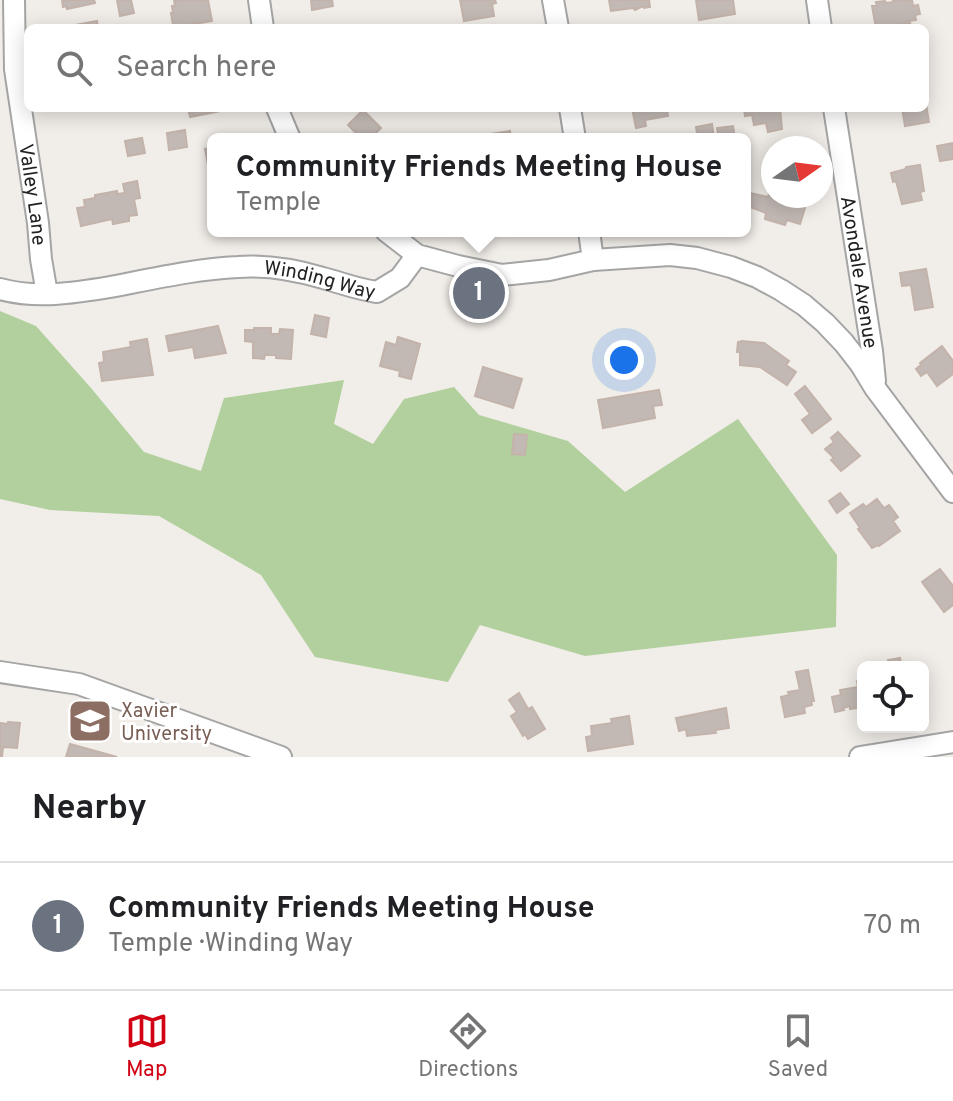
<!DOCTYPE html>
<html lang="en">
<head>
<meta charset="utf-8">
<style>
	:root { --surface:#fff; --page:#f6f6f6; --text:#202124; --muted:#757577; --line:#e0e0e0; --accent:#d00214 }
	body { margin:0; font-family:Overpass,sans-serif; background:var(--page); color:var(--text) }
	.controls { position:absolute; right:24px; bottom:24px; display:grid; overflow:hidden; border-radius:12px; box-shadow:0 4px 20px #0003 }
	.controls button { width:72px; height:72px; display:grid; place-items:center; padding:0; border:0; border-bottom:2px solid var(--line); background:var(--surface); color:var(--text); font:40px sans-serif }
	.compass { position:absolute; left:761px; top:136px; width:72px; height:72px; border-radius:50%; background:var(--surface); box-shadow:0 4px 20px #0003; rotate:76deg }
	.you { position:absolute; left:624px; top:360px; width:28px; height:28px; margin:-20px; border:6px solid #fff; border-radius:50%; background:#1a73e8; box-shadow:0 0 0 12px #1a73e833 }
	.badge { display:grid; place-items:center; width:52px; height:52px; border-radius:50%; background:var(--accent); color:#fff; font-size:26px; font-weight:700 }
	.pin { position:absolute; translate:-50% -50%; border:4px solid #fff; box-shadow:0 2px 8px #0006 }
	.popup { position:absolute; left:207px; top:133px; width:544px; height:104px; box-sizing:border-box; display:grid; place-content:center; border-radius:12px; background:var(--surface); filter:drop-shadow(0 2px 6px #0005); font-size:26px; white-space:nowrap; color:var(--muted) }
	.popup b { font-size:30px; color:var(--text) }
	.popup::after { content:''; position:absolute; left:50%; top:100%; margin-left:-16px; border:16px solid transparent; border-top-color:var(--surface) }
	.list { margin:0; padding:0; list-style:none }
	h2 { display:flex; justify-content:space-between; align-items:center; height:104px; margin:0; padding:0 32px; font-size:34px }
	h2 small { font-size:26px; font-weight:400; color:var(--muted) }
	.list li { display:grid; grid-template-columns:52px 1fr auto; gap:24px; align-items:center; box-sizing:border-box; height:128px; padding:0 32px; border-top:2px solid var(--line) }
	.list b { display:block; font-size:30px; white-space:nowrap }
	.list p { margin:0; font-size:26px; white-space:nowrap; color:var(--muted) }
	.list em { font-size:26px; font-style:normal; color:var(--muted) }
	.icon { flex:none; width:44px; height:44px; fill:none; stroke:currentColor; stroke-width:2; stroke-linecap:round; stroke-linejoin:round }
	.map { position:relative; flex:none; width:953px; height:757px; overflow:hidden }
	.search { position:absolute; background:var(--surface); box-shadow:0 4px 20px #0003; left:24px; right:24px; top:24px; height:88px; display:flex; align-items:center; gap:20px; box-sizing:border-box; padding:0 28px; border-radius:12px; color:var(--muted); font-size:30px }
	.sheet { height:232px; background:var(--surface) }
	nav { display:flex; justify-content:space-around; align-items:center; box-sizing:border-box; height:112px; border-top:2px solid var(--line); background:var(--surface); font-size:22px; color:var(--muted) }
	nav a { display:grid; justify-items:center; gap:4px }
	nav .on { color:var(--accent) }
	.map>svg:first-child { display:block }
</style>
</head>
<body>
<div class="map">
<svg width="953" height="757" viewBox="0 0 953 757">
	<rect width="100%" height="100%" fill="#f1ede8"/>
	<path fill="#b1d09d" d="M0 311 36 326 91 388 144 452 201 471 224 398 344 380 334 424 373 444 404 399 454 387 479 415 568 441 625 492 738 419 837 555 836 627 585 656 480 625 448 682 315 657 261 575 159 516 50 510 0 499Z"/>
	<g fill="#c2b9b4" stroke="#c3b3aa" stroke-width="2">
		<path d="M62 0H94L95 3 67 9 66 6 63 7Z"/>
		<path d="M117 0H131L134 13 120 16Z"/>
		<path d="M174 0H208L212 21 178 27 177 25H173L171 13H173L172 6H175Z"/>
		<path d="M311 0H332L333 6 312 10Z"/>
		<path d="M460 0H495L496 3 492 4 494 16 464 21Z"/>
		<path d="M609 0H649L650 7 644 8 643 6 635 10 633 8 611 11Z"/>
		<path d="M696 0H733L735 14 699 20Z"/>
		<path d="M893 0H912L913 6 918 5 920 14 915 15 916 20 909 21 910 23 876 28 872 6H877L876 2 885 1 886 3 893 2Z"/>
		<path d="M97 21 98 28H66L70 26Z"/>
		<path d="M926 104 929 122 905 126 902 108H925Z"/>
		<path d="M188 108H221V111L190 117Z"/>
		<path d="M632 108H667L668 116 645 120 646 126 636 128Z"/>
		<path d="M744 108H780L782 129 768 132 766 123 754 125 752 115 745 116Z"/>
		<path d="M363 110 381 128 370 139H362L360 136 357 139H353L351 137 356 133 348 125Z"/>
		<path d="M712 124 714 139H698L696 127Z"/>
		<path d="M733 126 735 139H719L717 128Z"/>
		<path d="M185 130 187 147 169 150 167 133Z"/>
		<path d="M510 131 511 139H478L477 136Z"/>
		<path d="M142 138 145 153 128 156 125 141Z"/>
		<path d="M953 143V159L940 161 937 146Z"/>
		<path d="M213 147V179L211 180 205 149Z"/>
		<path d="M920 165 924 191 920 192 922 200 902 204 896 181 893 182 891 173 906 169V167Z"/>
		<path d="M137 181 140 198 134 199 137 215 129 216V221L113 224 112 219 81 226 77 208 85 207 84 200 95 198V195L117 191V194L125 193 123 184Z"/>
		<path d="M773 181V196H795L793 204 805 208 800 224 787 220 785 225 765 219 766 213 745 205V192L768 197Z"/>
		<path d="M926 269 933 307 915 310 911 285 902 286 900 273Z"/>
		<path d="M315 315 329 318 326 337 311 334Z"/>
		<path d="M218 326 226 353 195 358 193 347 169 351 166 336Z"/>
		<path d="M254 328H271V334H279L280 329 293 330 291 359 276 358V355H265L264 359 253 358V342L245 341V330H254Z"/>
		<path d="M398 337 420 344 411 379 399 376 400 371 380 366 386 342 396 345Z"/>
		<path d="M147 339 153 375 102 381 99 363 104 362 103 352 131 347 130 342Z"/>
		<path d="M742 341 764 343 789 361 786 365 796 372 787 385 760 367 740 365V352H737L738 342Z"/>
		<path d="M942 346 953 361V374L937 386 927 372 921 376 916 369 921 365 920 363Z"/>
		<path d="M483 367 522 379 513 408 475 396Z"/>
		<path d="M805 386 831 419 812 433 802 420 810 414 795 394Z"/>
		<path d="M659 390 662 405 653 406 655 418 603 428 598 400Z"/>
		<path d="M838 432 860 456 841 471 831 460 834 458 825 449 834 442 831 438Z"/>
		<path d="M514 434 527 435 525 455 512 454Z"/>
		<path d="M840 493 849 504 837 513 829 501Z"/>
		<path d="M877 499 884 508 889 505 898 517 893 521 900 531 879 546 878 545 872 548 858 529 860 528 850 513 863 504 866 507Z"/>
		<path d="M940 569 953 586V605L944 612 922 582Z"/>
		<path d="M900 658 902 667H889L888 660Z"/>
		<path d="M808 670 814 701H811L812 705 804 707 805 713 785 717 781 697 789 695 788 692 800 690 796 672Z"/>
		<path d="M863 680V707L850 709V706L843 708 844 710 835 712 832 697 841 695 840 690 858 687 857 681Z"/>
		<path d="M519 693 528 709 532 707 545 729 528 739 525 734 523 736 511 716 517 712 509 700Z"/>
		<path d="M726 708 729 728 715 730 716 733 687 736 686 729 679 731 676 718Z"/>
		<path d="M629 716 633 744 588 751 586 737 592 736 591 726 612 723 611 719Z"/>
		<path d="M8 722 20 723 17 748 3 747 2 757H0V723L8 724Z"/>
		<path d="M70 744 117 757H66Z"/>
	</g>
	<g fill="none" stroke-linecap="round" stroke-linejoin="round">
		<g stroke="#a5a5a5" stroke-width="24">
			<g id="minor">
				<path id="s1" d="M14 0 15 69 38 223 41 259 47 294"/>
				<path d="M259 0 263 28"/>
				<path d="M553 0 558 28"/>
				<path d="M817 0 821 28"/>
				<path d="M277 108 290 139"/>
				<path d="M570 108 575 139"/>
				<path id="s2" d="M834 108 872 351 875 381"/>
				<path d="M386 231 417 255 458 266 502 275 549 270 593 260 670 255 697 258 731 267 757 277 781 290 804 305 825 323 844 343 861 365 875 388 953 492"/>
				<path d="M589 231 593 260"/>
				<path id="s3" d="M0 289C36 299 74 293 110 287 152 279 195 269 238 267 266 265 296 270 323 278 342 283 356 289 377 292L400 278 417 255"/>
				<path d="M0 672 79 684 281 757"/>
				<path d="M860 757 953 742"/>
			</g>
		</g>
		<use href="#minor" stroke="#fff" stroke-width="20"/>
	</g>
	<defs>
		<g id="university-square" transform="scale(2.3)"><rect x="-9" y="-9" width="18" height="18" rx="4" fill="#8d6e63" stroke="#fff"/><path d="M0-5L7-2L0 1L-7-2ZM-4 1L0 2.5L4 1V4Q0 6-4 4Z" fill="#fff"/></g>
	</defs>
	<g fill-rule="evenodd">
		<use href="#university-square" x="90" y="721"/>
	</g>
	<g text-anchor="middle" stroke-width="6" stroke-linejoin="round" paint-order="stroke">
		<g font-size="20" fill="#212121" stroke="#fff">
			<text dy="7" stroke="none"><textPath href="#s1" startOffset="196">Valley Lane</textPath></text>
			<text dy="7" stroke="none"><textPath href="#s2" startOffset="166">Avondale Avenue</textPath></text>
			<text dy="7" stroke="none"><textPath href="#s3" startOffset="324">Winding Way</textPath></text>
		</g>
		<g font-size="20" fill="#785e54" stroke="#fff" text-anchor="start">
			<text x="121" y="717">Xavier<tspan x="121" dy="23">University</tspan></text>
		</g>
	</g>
</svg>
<div class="controls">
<button><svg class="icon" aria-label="locate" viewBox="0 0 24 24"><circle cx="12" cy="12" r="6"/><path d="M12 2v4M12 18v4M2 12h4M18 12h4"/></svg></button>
</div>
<svg class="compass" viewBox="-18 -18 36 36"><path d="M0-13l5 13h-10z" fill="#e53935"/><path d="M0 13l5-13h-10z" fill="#757577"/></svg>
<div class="you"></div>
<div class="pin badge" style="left:479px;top:293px;background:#6b7280">1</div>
<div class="popup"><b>Community Friends Meeting House</b>Temple</div>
<div class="search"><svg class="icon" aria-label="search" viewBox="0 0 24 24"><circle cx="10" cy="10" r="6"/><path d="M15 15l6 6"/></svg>Search here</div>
</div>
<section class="sheet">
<h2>Nearby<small></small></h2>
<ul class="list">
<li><span class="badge" style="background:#6b7280">1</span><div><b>Community Friends Meeting House</b><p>Temple · Winding Way</p></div><em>70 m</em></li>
</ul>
</section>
<nav>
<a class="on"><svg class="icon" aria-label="map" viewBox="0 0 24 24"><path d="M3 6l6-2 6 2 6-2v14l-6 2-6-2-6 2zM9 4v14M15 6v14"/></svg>Map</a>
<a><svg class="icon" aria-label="directions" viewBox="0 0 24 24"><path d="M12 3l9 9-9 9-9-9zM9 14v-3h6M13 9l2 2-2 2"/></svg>Directions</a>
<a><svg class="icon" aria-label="saved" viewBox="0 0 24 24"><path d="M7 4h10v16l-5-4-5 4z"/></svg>Saved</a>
</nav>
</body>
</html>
